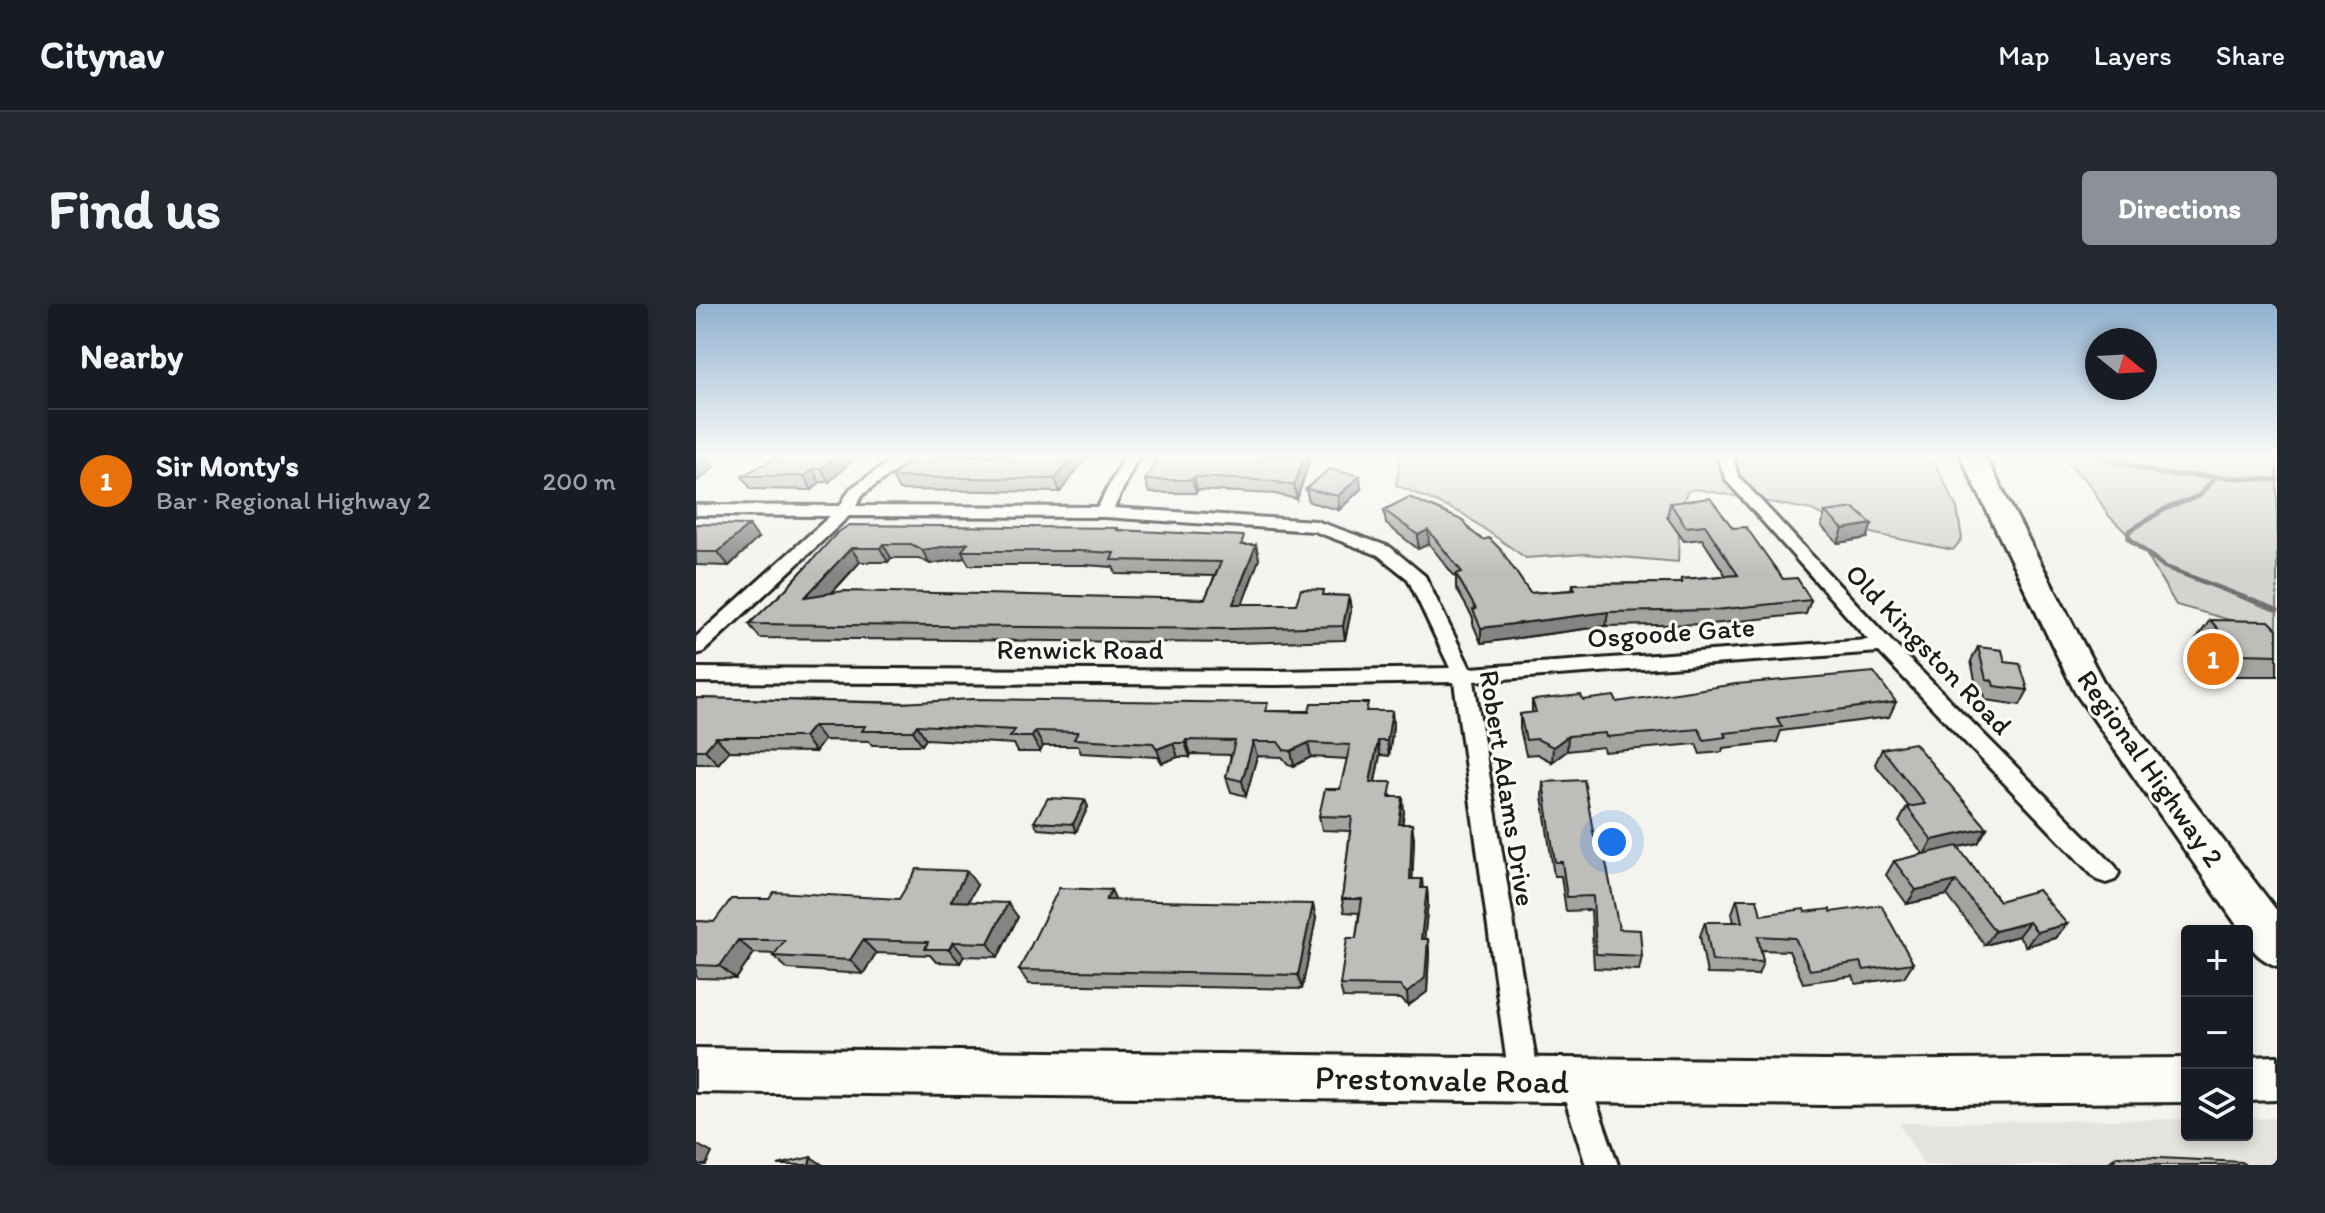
<!DOCTYPE html>
<html lang="en">
<head>
<meta charset="utf-8">
<style>
	:root { --surface:#171b24; --page:#242831; --text:#f1f3f6; --muted:#9ea1a6; --line:#363941; --accent:#8c9099 }
	body { margin:0; font-family:Itim,sans-serif; background:var(--page); color:var(--text) }
	.controls { position:absolute; right:24px; bottom:24px; display:grid; overflow:hidden; border-radius:8px; box-shadow:0 4px 12px #0003 }
	.controls button { width:72px; height:72px; display:grid; place-items:center; padding:0; border:0; border-bottom:2px solid var(--line); background:var(--surface); color:var(--text); font:40px sans-serif }
	.compass { position:absolute; left:1389px; top:24px; width:72px; height:72px; border-radius:50%; background:var(--surface); box-shadow:0 4px 12px #0003; rotate:108deg }
	.you { position:absolute; left:916px; top:538px; width:28px; height:28px; margin:-20px; border:6px solid #fff; border-radius:50%; background:#1a73e8; box-shadow:0 0 0 12px #1a73e833 }
	.badge { display:grid; place-items:center; width:52px; height:52px; border-radius:50%; background:var(--accent); color:#fff; font-size:26px; font-weight:700 }
	.pin { position:absolute; translate:-50% -50%; border:4px solid #fff; box-shadow:0 2px 8px #0006 }
	.list { margin:0; padding:0; list-style:none }
	h2 { display:flex; justify-content:space-between; align-items:center; height:104px; margin:0; padding:0 32px; font-size:34px }
	h2 small { font-size:26px; font-weight:400; color:var(--muted) }
	.list li { display:grid; grid-template-columns:52px 1fr auto; gap:24px; align-items:center; box-sizing:border-box; height:144px; padding:0 32px; border-top:2px solid var(--line) }
	.list b { display:block; font-size:30px; white-space:nowrap }
	.list p { margin:0; font-size:26px; white-space:nowrap; color:var(--muted) }
	.list em { font-size:26px; font-style:normal; color:var(--muted) }
	.icon { flex:none; width:44px; height:44px; fill:none; stroke:currentColor; stroke-width:2; stroke-linecap:round; stroke-linejoin:round }
	.map { position:relative; flex:none; width:1581px; height:861px; overflow:hidden; border-radius:8px }
	header { display:flex; align-items:center; gap:48px; box-sizing:border-box; height:112px; padding:0 40px; background:var(--surface); border-bottom:2px solid var(--line) }
	header strong { font-size:38px }
	nav { display:flex; gap:44px; margin-inline-start:auto; font-size:28px }
	.intro { display:flex; align-items:center; justify-content:space-between; box-sizing:border-box; height:192px; padding:0 48px }
	h1 { margin:0; font-size:56px }
	.button { padding:20px 36px; border-radius:8px; background:var(--accent); color:#fff; font-size:28px; font-weight:700 }
	main { display:flex; gap:48px; padding:0 48px }
	aside { flex:1; background:var(--surface); border-radius:8px; box-shadow:0 4px 12px #0003 }
	.map>svg:first-child { display:block }
</style>
</head>
<body>
<header>
<strong>Citynav</strong>
<nav><a>Map</a><a>Layers</a><a>Share</a></nav>
</header>
<div class="intro"><h1>Find us</h1><a class="button">Directions</a></div>
<main>
<aside>
<h2>Nearby<small></small></h2>
<ul class="list">
<li><span class="badge" style="background:#e8710a">1</span><div><b>Sir Monty's</b><p>Bar · Regional Highway 2</p></div><em>200 m</em></li>
</ul>
</aside>
<div class="map">
<svg width="1581" height="861" viewBox="0 0 1581 861">
	<rect width="100%" height="100%" fill="#f4f3ee"/>
	<filter id="ink" filterUnits="userSpaceOnUse"><feTurbulence type="fractalNoise" baseFrequency=".0125" numOctaves="2"/><feDisplacementMap in="SourceGraphic" scale="16" xChannelSelector="R" yChannelSelector="G"/><feConvolveMatrix kernelMatrix="1 2 1 2 8 2 1 2 1" color-interpolation-filters="sRGB"/></filter>
	<g filter="url(#ink)">
		<path fill="#e4e3de" d="M1581 814V861H1228L1203 819 1491 815V831H1551V815Z"/>
		<g fill="#d4d3cf" stroke="#787876" stroke-width="2">
			<path d="M705 151H1235L1261 204 1266 235 1257 246 1179 230 1139 218 1116 206 1000 185 992 187 984 202 982 258 889 250 830 254 767 210 700 181Z"/>
			<path d="M1370 151H1581V329L1480 301 1448 246 1413 212 1393 180 1373 160Z"/>
		</g>
		<g fill="none" stroke-linecap="round" stroke-linejoin="round">
			<g stroke="#72716f" stroke-width="5">
				<path d="M1398 151 1464 170 1581 176"/>
				<path d="M1517 176 1503 192 1469 205 1432 228 1433 235 1469 263 1581 306"/>
			</g>
			<g stroke="#1c1c1c" stroke-width="6">
				<g id="street">
					<path d="M203 151H220L166 191 160 202 402 203 429 151H443L418 204 620 217 694 243 729 272 774 364 1172 336 1030 176 1021 151H1036L1042 172 1195 337 1419 562 1423 569 1419 576 1410 579 1401 576 1183 348 778 377 843 775 839 786 828 790 817 786 813 775 758 378 581 381 0 378V364L581 367 754 364 712 275 682 251 618 227 408 213 153 212 7 348 0 350V333L134 212 0 211V201L144 202 154 185Z"/>
					<path d="M878 762 889 766 922 861H890L863 777 867 766Z"/>
				</g>
			</g>
			<g stroke="#1c1c1c" stroke-width="6">
				<g id="secondary">
					<path d="M0 744 1128 757 1491 754V798L1128 801 0 788Z"/>
					<path d="M1581 752V796L1551 797V753Z"/>
				</g>
			</g>
			<g stroke="#1c1c1c" stroke-width="6">
				<path id="primary" d="M1264 151H1288L1410 383 1581 607V662C1565 656 1551 645 1551 627H1545L1379 388Z"/>
			</g>
			<use href="#street" fill="#fdfcf7" fill-rule="evenodd"/>
			<use href="#secondary" fill="#fdfcf7" fill-rule="evenodd"/>
			<use href="#primary" fill="#fdfcf7" fill-rule="evenodd"/>
		</g>
		<g fill="#a3a3a0" stroke="#1c1c1c" stroke-width="2" fill-rule="evenodd">
			<path d="M162 151 133 178H124L116 186 55 185 46 172Z"/>
			<path d="M219 151H392L364 188 203 186 196 173Z"/>
			<path d="M615 151 601 195 579 190 501 186 500 189H453L449 176Z"/>
			<path d="M610 185H665L643 206 613 198Z"/>
			<path d="M974 199 1037 224 1087 275 1115 296 1110 310 1016 320 910 322 785 339 777 320V314L760 284V274L733 240 722 245 690 220 688 206 774 226 834 289 876 286 877 280 984 279 985 275 1030 272 1006 235 988 237 971 213Z"/>
			<path d="M1129 208 1171 234 1142 239 1125 222Z"/>
			<path d="M0 220 62 234 33 262 0 261Z"/>
			<path d="M423 226 550 241H560L563 255 546 300H600L629 291 653 292 655 307 649 336 538 339 64 334 53 320 89 286 141 229ZM195 254H223L234 260 269 254 273 261H389L417 263 420 270 519 272 509 295 136 289 164 258H192Z"/>
			<path d="M1514 316 1581 325V372H1528L1499 337Z"/>
			<path d="M1282 343 1309 358 1332 386 1324 401 1290 396 1288 390H1282L1275 357Z"/>
			<path d="M0 394 574 407H696L697 422 693 452 684 451 679 478 697 493 708 508 706 520 718 534 716 575H726L727 584H731L732 598 728 635H732L733 649 731 688 712 702 705 695 647 694 644 681 660 634 663 609 648 608 646 595 654 527 626 526 623 512 644 485 651 455 615 453 598 462 592 460 586 453 561 452 550 492 535 488 530 473 535 451 495 450 494 453H482L466 459 462 453 385 449 382 442H347L344 448H322L318 440 230 435 226 441H176L173 437 128 436 119 448 33 447 22 460H0Z"/>
			<path d="M836 396H887L921 398H1200L1193 413 1085 427 1081 438 1027 444 1026 448 1004 450 1000 440 908 448 907 443 871 447 856 458 841 450 830 451 824 425V410L836 409Z"/>
			<path d="M1186 445 1291 524 1282 539 1262 543 1303 597 1359 634 1330 642 1322 632 1289 641 1251 591 1211 600 1190 571 1198 557 1227 550 1203 518 1211 503H1213L1179 460Z"/>
			<path d="M847 478 898 533 923 625 946 652 943 666 898 664 895 606 870 607 865 572H858L846 492Z"/>
			<path d="M389 496 392 503 380 528 342 525 338 518Z"/>
			<path d="M281 581 272 597 322 613 302 653 268 652 264 659 240 658 234 651 180 649 167 670 92 665 77 652 79 650 58 649 40 675 2 674 0 672V617L18 618 203 595Z"/>
			<path d="M1041 595 1065 611 1135 608 1217 659 1208 673 1160 680 1157 672 1107 679 1093 647 1065 646 1067 658 1062 671 1011 670 1004 632 1009 618H1038L1036 609Z"/>
			<path d="M620 614 606 685 333 680 323 666Z"/>
			<path d="M1421 852 1549 861H1411L1413 858Z"/>
		</g>
		<g fill="#858482" stroke="#1c1c1c" stroke-width="2">
			<path d="M0 151H10L18 163 0 178Z"/>
			<path d="M141 151H162L133 178 125 165Z"/>
			<path d="M377 151H392L364 188 359 175Z"/>
			<path d="M609 151H615L601 195 598 182Z"/>
			<path d="M116 165 124 178 116 186 108 172Z"/>
			<path d="M664 172 665 185 643 206 642 192Z"/>
			<path d="M498 173 501 186 500 189 496 176Z"/>
			<path d="M1176 220 1171 234 1142 239 1147 225Z"/>
			<path d="M53 221 62 234 33 262 22 248Z"/>
			<path d="M732 226 733 240 722 245V231Z"/>
			<path d="M272 239 266 247 269 254 234 260 226 246Z"/>
			<path d="M187 240 195 254 192 258 184 244Z"/>
			<path d="M560 241 563 255 541 315 537 300Z"/>
			<path d="M155 244 164 258 119 307 109 293Z"/>
			<path d="M653 292 655 307 649 336 647 322Z"/>
			<path d="M912 308 910 322 785 339V324Z"/>
			<path d="M696 407 697 422 693 452 691 437Z"/>
			<path d="M221 421 230 435 226 441 217 427Z"/>
			<path d="M117 422 128 436 119 448 108 433Z"/>
			<path d="M339 427 347 442 344 448 336 433Z"/>
			<path d="M872 432 871 447 856 458 857 443Z"/>
			<path d="M20 433 33 447 22 460 9 446Z"/>
			<path d="M490 436 495 450 494 453 489 439Z"/>
			<path d="M682 437 684 451 676 492 674 478Z"/>
			<path d="M557 438 561 452 550 492 546 477Z"/>
			<path d="M477 439 482 453 466 459 461 445Z"/>
			<path d="M612 439 615 453 598 462 595 447Z"/>
			<path d="M707 493 708 508 705 534 703 520Z"/>
			<path d="M389 496 392 503 380 528 377 520Z"/>
			<path d="M716 520 718 534 716 589 714 575Z"/>
			<path d="M1291 524 1282 539 1228 551 1236 536Z"/>
			<path d="M271 567 281 581 265 611 255 597Z"/>
			<path d="M1260 577 1251 591 1211 600 1220 586Z"/>
			<path d="M731 584 732 598 727 649 725 635Z"/>
			<path d="M415 586 422 600 410 596Z"/>
			<path d="M312 599 322 613 302 653 292 639Z"/>
			<path d="M617 600 620 614 606 685 602 671Z"/>
			<path d="M1333 618 1322 632 1289 641 1299 627Z"/>
			<path d="M1371 620 1359 634 1330 642 1341 628Z"/>
			<path d="M732 635 733 649 731 688 712 702 711 689Z"/>
			<path d="M42 636 58 649 40 675 24 662Z"/>
			<path d="M167 636 180 649 167 670 154 656Z"/>
			<path d="M257 638 268 652 264 659 253 645Z"/>
			<path d="M0 840 16 849 10 861H0Z"/>
			<path d="M115 853 127 861H113Z"/>
		</g>
		<g fill="#bebdba" stroke="#1c1c1c" stroke-width="2" fill-rule="evenodd">
			<path d="M0 151H8L0 157Z"/>
			<path d="M86 151H141L125 165H116L108 172H46Z"/>
			<path d="M219 151H377L359 175 196 173Z"/>
			<path d="M463 151H609L598 182 577 177 498 173 496 176H449Z"/>
			<path d="M633 165 664 172 642 192 610 185Z"/>
			<path d="M713 193 768 217 774 226 787 236 793 234 805 246 834 289 879 286 877 280 986 279 985 275 1042 271 1009 221 990 223 974 199 1014 194 1037 224 1050 223 1087 275 1101 274 1115 296 1020 306 912 308 785 324 777 306 780 305 760 270 766 268 732 226 722 231 688 206Z"/>
			<path d="M1158 204 1176 220 1147 225 1129 208Z"/>
			<path d="M0 220 53 221 22 248H0Z"/>
			<path d="M153 221 422 224 421 226 548 232 545 241H560L537 300H600L605 285 628 286 627 291 653 292 647 322 534 325 53 320 89 286 141 229ZM272 239 266 247H384L418 249 415 256 525 258 509 295 148 287 109 293 155 244H184L187 240H215L226 246Z"/>
			<path d="M1514 316 1573 317 1581 325V351L1544 350Z"/>
			<path d="M1282 343 1306 346 1309 358 1324 360 1332 386 1298 382 1296 376 1290 375Z"/>
			<path d="M1178 368 1200 398 1081 414 1086 423 1028 429 1030 433 1008 436 1003 425 910 433 909 429 872 432 857 443 841 435 830 436 824 410 840 408 836 396 885 391 887 396 918 392 921 398 1040 380Z"/>
			<path d="M0 394 205 399 276 395 572 399 569 407 613 408 615 399H672L670 407H696L691 437H682L674 478H696L693 493H707L703 520H716L714 575H726L725 584H731L725 635H732L729 674 711 689 704 682 644 681 651 634H660L666 595H646L656 513 623 512 629 485H644L654 441 612 439 595 447 588 446 582 438H557L546 477 530 473 539 437 490 436 489 439H477L461 445 457 439 378 435 382 428 339 427 336 433H314L319 426 221 421 217 427H166L169 422H117L108 433H20L9 446H0Z"/>
			<path d="M1218 439 1291 524 1236 536 1211 503 1229 500 1186 445Z"/>
			<path d="M888 476 898 533H905L923 625 944 626 946 652 900 650 897 592 871 593 866 558H859L847 478Z"/>
			<path d="M352 494 389 496 377 520 338 518Z"/>
			<path d="M1261 542 1303 597 1342 586 1371 620 1341 628 1333 618 1299 627 1260 577 1220 586 1198 557Z"/>
			<path d="M221 565 271 567 255 597 312 599 292 639 257 638 253 645H229L232 638 167 636 154 656 77 652 89 636H42L24 662 0 661V617L18 618 35 595H73L78 588 203 595Z"/>
			<path d="M363 584 415 586 410 596 617 600 602 671 323 666Z"/>
			<path d="M1041 595H1061L1065 611 1108 605 1109 608 1134 605 1135 608 1185 601 1217 659 1168 666 1164 658 1114 666 1099 634 1062 632 1067 658 1016 657 1009 618H1046Z"/>
			<path d="M1421 852 1546 858 1549 861H1415Z"/>
			<path d="M115 853 113 861H82Z"/>
		</g>
	</g>
	<linearGradient id="sky" x2="0" y2="1"><stop stop-color="#8fb0ce"/><stop offset="0.56" stop-color="#fafaf7"/><stop offset="1" stop-color="#fafaf7" stop-opacity="0"/></linearGradient>
	<rect width="1581" height="271" fill="url(#sky)"/>
	<g text-anchor="middle" stroke-width="6" stroke-linejoin="round" paint-order="stroke">
		<g font-size="28" fill="#1c1c1c" stroke="#fdfcf7">
			<text transform="translate(975 328) rotate(-4)" y="10">Osgoode Gate</text>
			<text x="384" y="355">Renwick Road</text>
			<text transform="translate(1233 345) rotate(46)" y="10">Old Kingston Road</text>
			<text transform="translate(1455 464) rotate(55)" y="10">Regional Highway 2</text>
			<text transform="translate(812 484) rotate(81)" y="10">Robert Adams Drive</text>
		</g>
		<g font-size="34" fill="#1c1c1c" stroke="#fdfcf7">
			<text transform="translate(746 775) rotate(1)" y="12">Prestonvale Road</text>
		</g>
	</g>
</svg>
<div class="controls">
<button>+</button>
<button>−</button>
<button><svg class="icon" aria-label="layers" viewBox="0 0 24 24"><path d="M12 4l9 5-9 5-9-5zM3 14l9 5 9-5"/></svg></button>
</div>
<svg class="compass" viewBox="-18 -18 36 36"><path d="M0-13l5 13h-10z" fill="#e53935"/><path d="M0 13l5-13h-10z" fill="#9ea1a6"/></svg>
<div class="you"></div>
<div class="pin badge" style="left:1517px;top:355px;background:#e8710a">1</div>
</div>
</main>
</body>
</html>
